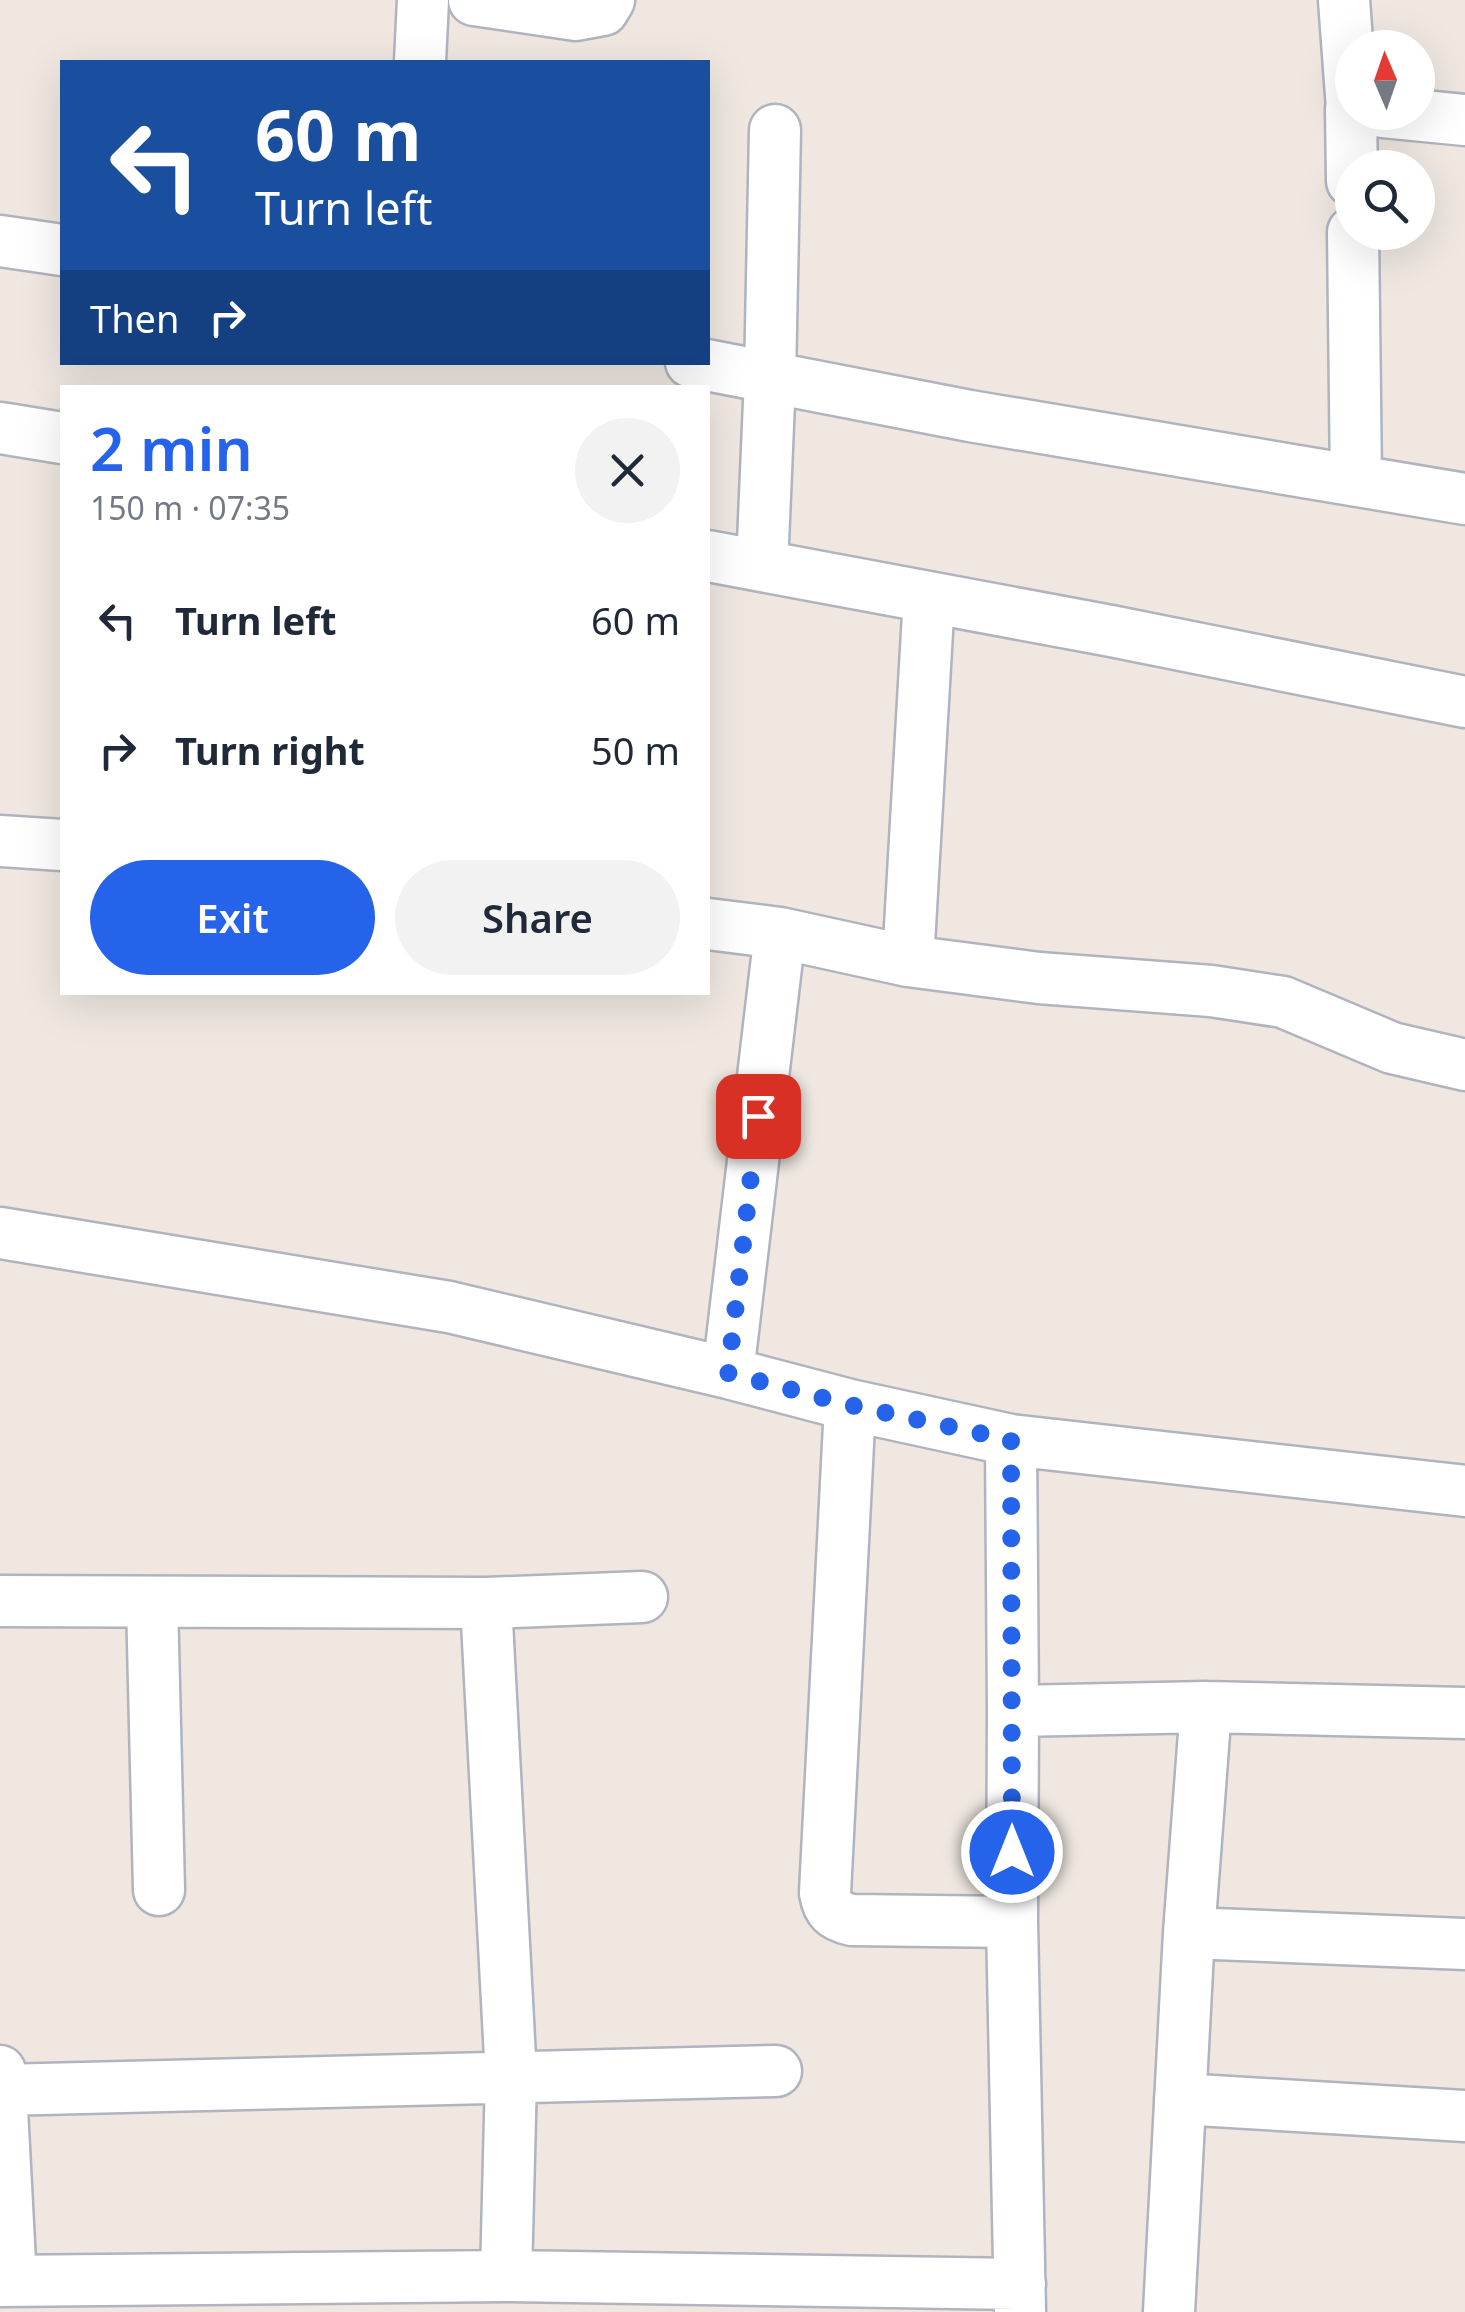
<!DOCTYPE html>
<html lang="en">
<head>
<meta charset="utf-8">
<style>
  :root { --surface:#fff; --page:#f2f2f3; --text:#1f2937; --muted:#747a83; --accent:#2563eb }
  body { margin:0; font-family:"Noto Sans",sans-serif; background:var(--page); color:var(--text); height:100vh; display:flex; flex-direction:column; font-size:38px; white-space:nowrap }
  * { box-sizing:border-box; margin:0 }
  p { font-size:32px; color:var(--muted) }
  .icon { flex:none; width:55px; height:55px; fill:none; stroke:currentColor; stroke-width:2; stroke-linecap:round; stroke-linejoin:round }
  .map { position:relative; flex:1; overflow:hidden }
  .details { position:absolute; left:60px; top:385px; width:650px; height:610px; display:flex; flex-direction:column; background:var(--surface); border-radius:0px; box-shadow:0 10px 40px #0002 }
  .details>* { flex:none }
  .banner { position:absolute; left:60px; top:60px; width:650px; height:305px; border-radius:0px; box-shadow:0 10px 40px #0002; background:#1a4fa0; color:#fff; overflow:hidden }
  .needle { width:65px; rotate:358deg }
  .buttons { position:absolute; left:1335px; top:30px; display:grid; gap:20px }
  .buttons a { display:grid; place-items:center; width:100px; height:100px; border-radius:50%; background:var(--surface); box-shadow:0 10px 40px #0002; font-size:50px }
  .pin { position:absolute; display:grid; place-items:center; width:85px; height:85px; color:#fff; margin:-42px; border-radius:20px; box-shadow:0 5px 15px #0006 }
  .me { position:absolute; width:110px; margin:-55px; rotate:0deg; stroke-linejoin:round; filter:drop-shadow(0 0 8px #0008) }
  .turn { display:flex; align-items:center; gap:35px; height:210px; padding:0 30px; font-size:45px }
  .turn .icon { width:130px; height:130px; stroke-width:2.5 }
  .turn b { display:block; font-size:70px; line-height:85px }
  .then { display:flex; align-items:center; height:95px; padding:0 30px; background:#0003; gap:20px; font-size:38px }
  .round { display:grid; place-items:center; flex:none; width:105px; height:105px; border-radius:52px; background:var(--page) }
  .overview { display:flex; align-items:center; justify-content:space-between; height:170px; padding:0 30px }
  h1 { font-size:60px; font-weight:600; line-height:75px; color:var(--accent) }
  .cta { display:flex; gap:20px; margin-top:auto; padding:20px 30px }
  .cta a { flex:1; height:115px; border-radius:60px; background:var(--accent); color:#fff; font-size:40px; font-weight:600; line-height:115px; text-align:center }
  .cta a+a { background:var(--page); color:var(--text) }
  ul { padding:0; list-style:none }
  li { display:flex; align-items:center; gap:30px; height:130px; padding:0 30px }
  li div { flex:1 }
  li b { display:block; font-size:38px }
  li em { font-style:normal }
  .map>svg:first-child { display:block }
  .lines { fill:none; stroke-linecap:round; stroke-linejoin:round }
  .street-casing { stroke:#b0b4be; stroke-width:55 }
  .street { stroke:#fff; stroke-width:50 }
  .route { stroke:#2563eb; stroke-width:18; stroke-dasharray:0 32.4 }
</style>
</head>
<body>
<div class="map">
<svg width="1465" height="2312" viewBox="0 0 1465 2312">
  <rect width="100%" height="100%" fill="#efe7e0"/>
  <g class="lines">
    <defs>
      <path id="street" d="M474,0L576,15L603,10L609,0
        M1344,0L1352,109
        M420,62L423,0
        M1351,109L1352,181
        M1383,112L1465,120
        M1353,232L1356,480
        M0,241L62,250
        M691,362L970,416L1465,499
        M0,428L62,438
        M708,556L1111,631L1465,702
        M762,566L770,378L775,130
        M0,841L62,845
        M708,924L780,933L908,961L1039,978L1211,991L1283,1002L1392,1048L1465,1065
        M908,961L929,597
        M0,1233L449,1307L728,1373L850,1405L1011,1440L1465,1491
        M728,1373L780,933
        M850,1405L825,1893C828,1910 834,1916 852,1920L1012,1922
        M1011,1440L1013,1711
        M0,1601L486,1603L511,2077L506,2276
        M152,1602L159,1890
        M486,1603L642,1597
        M1189,1933L1465,1944
        M0,2071L11,2281
        M1,2090L776,2071
        M1180,2099L1465,2116
        M0,2281L506,2276L1020,2284
        M1020,2312L1012,1922L1013,1711L1206,1707L1465,1713
        M1169,2312L1189,1933L1206,1707"/>
    </defs>
    <use href="#street" class="street-casing"/>
    <use href="#street" class="street"/>
  </g>
  <g class="lines">
    <path class="route" d="M758,1116L728,1373L850,1405L1011,1440L1012,1852"/>
  </g>
</svg>
<div class="buttons">
<a><svg class="needle" viewBox="-14 -14 28 28"><path d="M0-13l5 13h-10z" fill="#e53935"/><path d="M0 13l5-13h-10z" fill="#747a83"/></svg></a>
<a><svg class="icon" aria-label="search" viewBox="0 0 24 24"><circle cx="10" cy="10" r="6"/><path d="M15 15l6 6"/></svg></a>
</div>
<div class="pin" style="left:758px;top:1116px;background:#d93025"><svg class="icon" aria-label="arrive" viewBox="0 0 24 24"><path d="M6 21V4h12l-3 4 3 4H6"/></svg></div>
<svg class="me" style="left:1012px;top:1852px" viewBox="-20 -20 40 40"><circle r="17" fill="#2563eb" stroke="#fff" stroke-width="3"/><path d="M0-11L8 9 0 5-8 9z" fill="#fff"/></svg>
<div class="banner">
<div class="turn"><svg class="icon" aria-label="left" viewBox="0 0 24 24"><path d="M17 20v-9H6M10 6l-5 5 5 5"/></svg><div><b>60 m</b>Turn left</div></div>
<div class="then">Then<svg class="icon" aria-label="right" viewBox="0 0 24 24"><path d="M7 20v-9h11M14 6l5 5-5 5"/></svg></div>
</div>
<section class="details">
<div class="overview"><div><h1>2 min</h1><p>150 m · 07:35</p></div><a class="round"><svg class="icon" aria-label="close" viewBox="0 0 24 24"><path d="M6 6l12 12M18 6L6 18"/></svg></a></div>
<ul>
<li><svg class="icon" aria-label="left" viewBox="0 0 24 24"><path d="M17 20v-9H6M10 6l-5 5 5 5"/></svg><div><b>Turn left</b></div><em>60 m</em></li>
<li><svg class="icon" aria-label="right" viewBox="0 0 24 24"><path d="M7 20v-9h11M14 6l5 5-5 5"/></svg><div><b>Turn right</b></div><em>50 m</em></li>
</ul>
<div class="cta"><a>Exit</a><a>Share</a></div>
</section>
</div>
</body>
</html>
